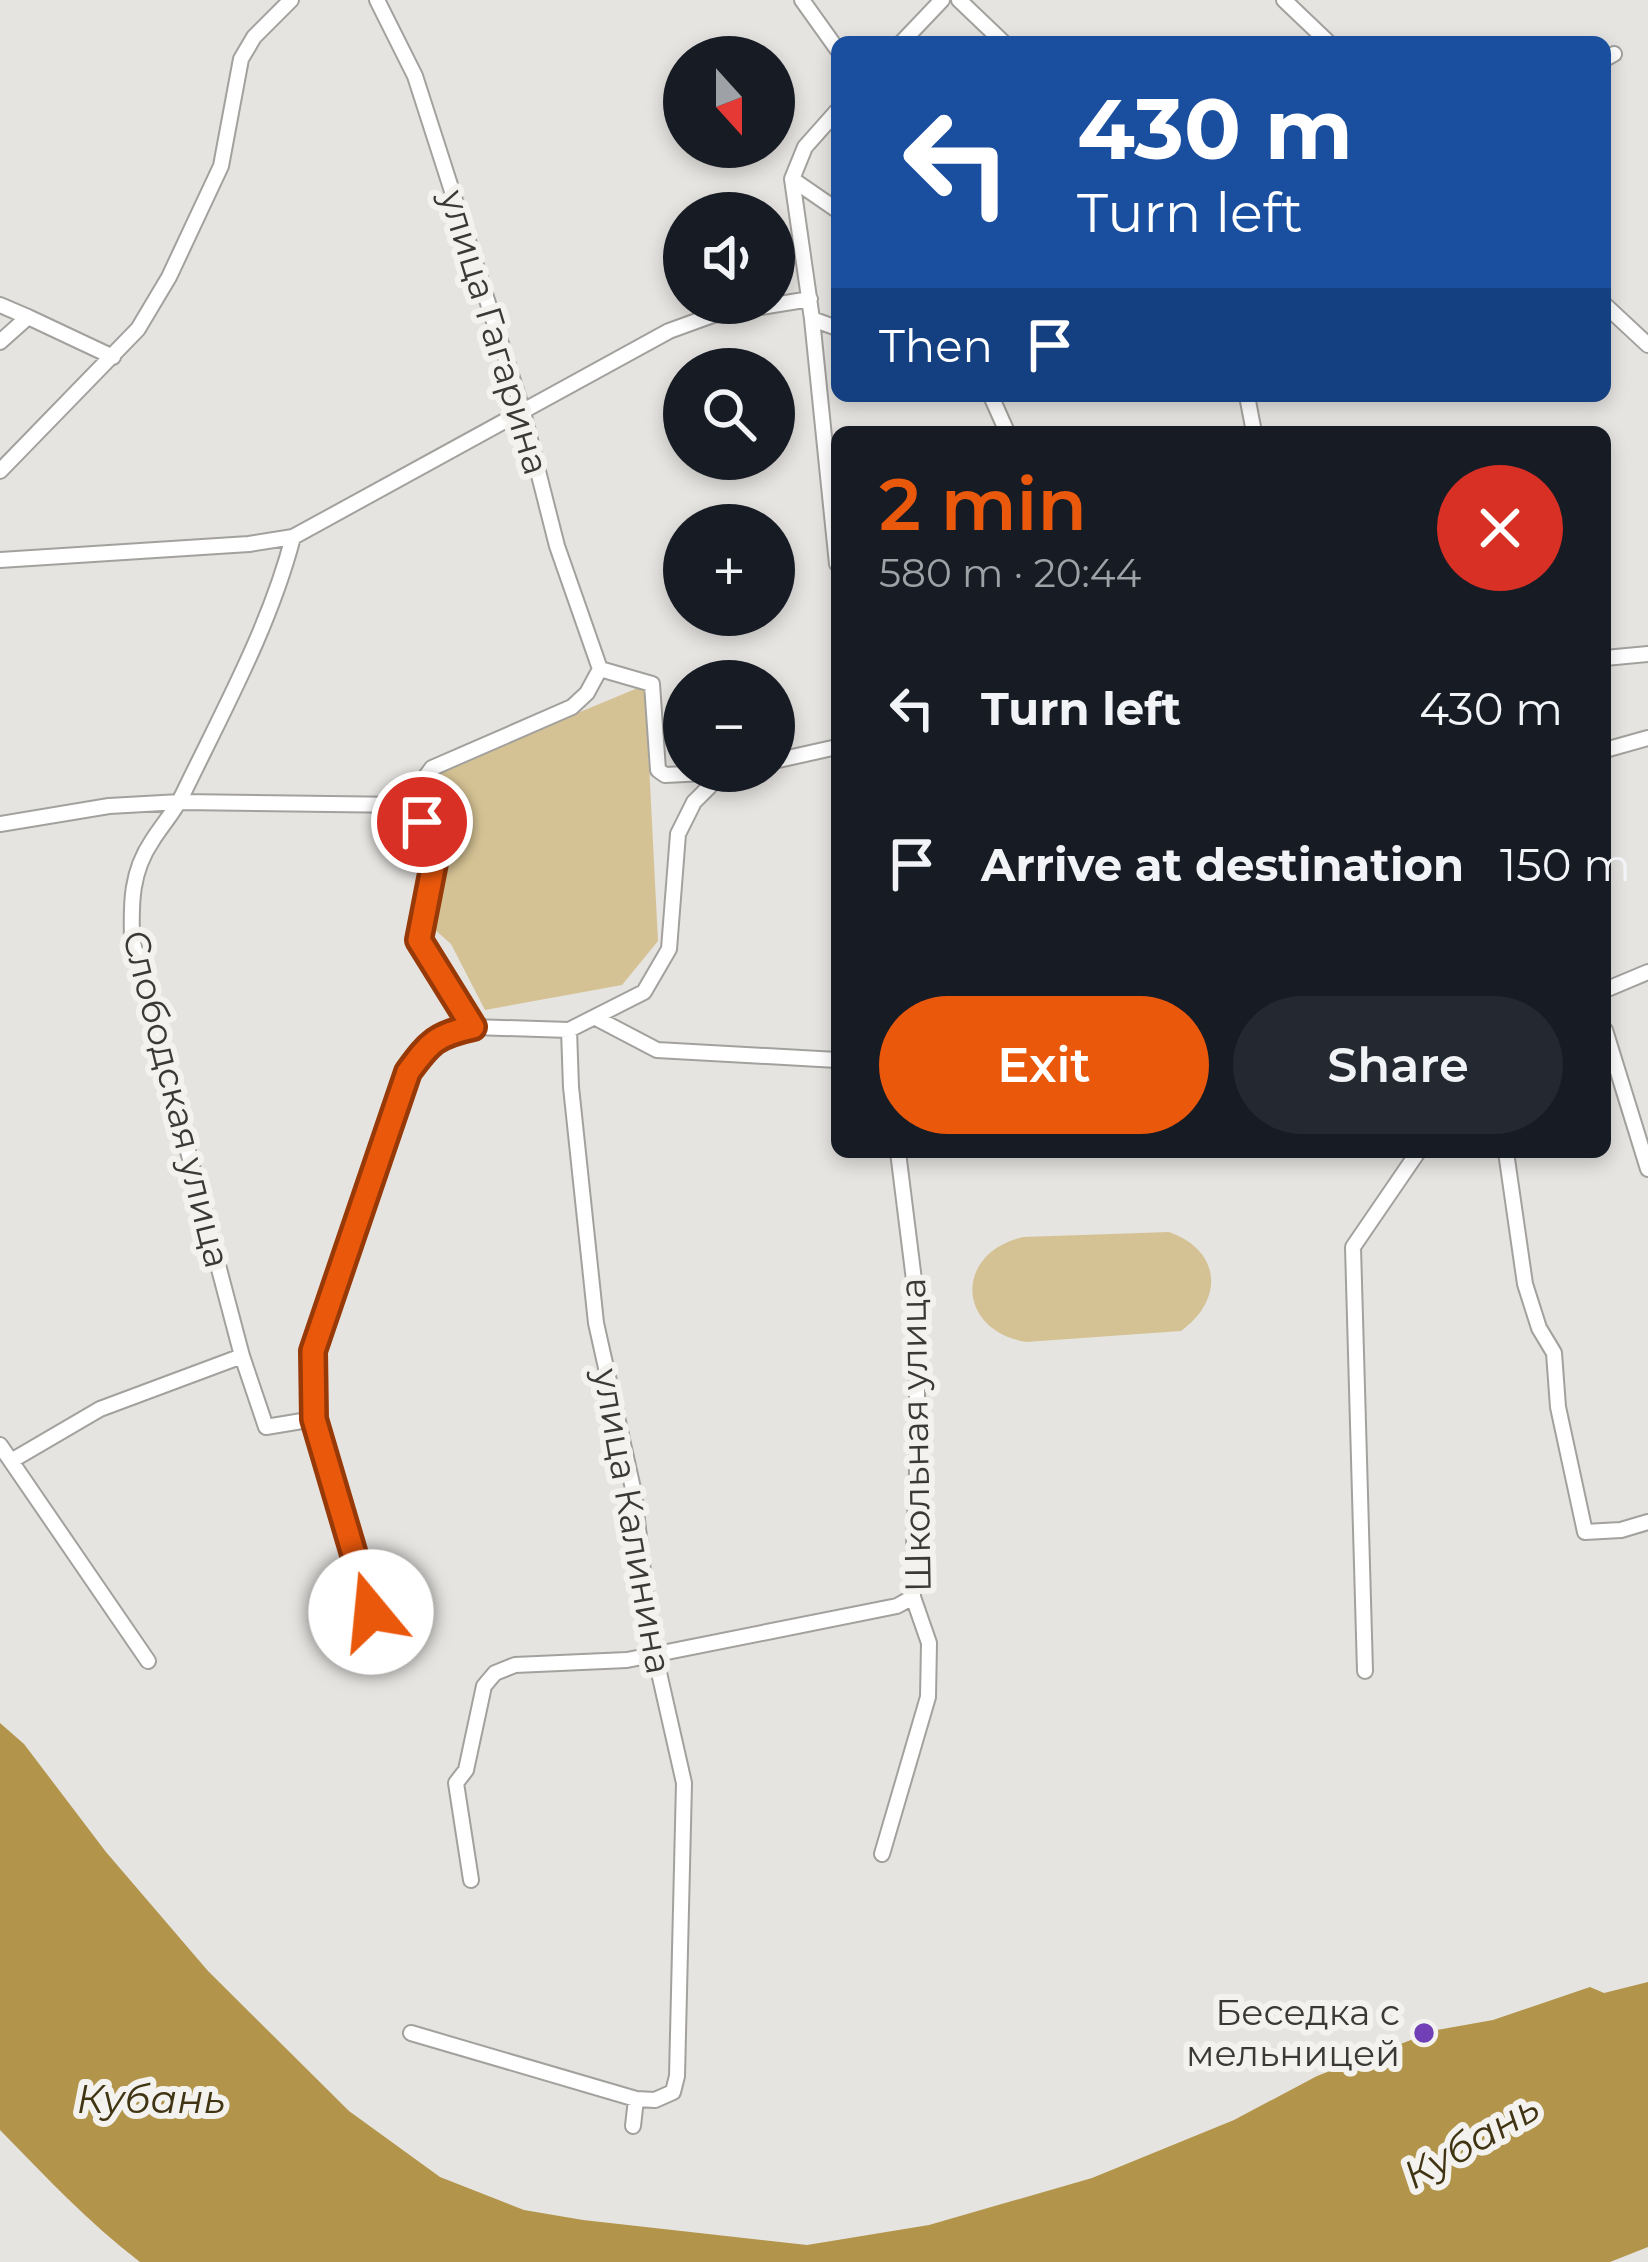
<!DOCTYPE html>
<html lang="en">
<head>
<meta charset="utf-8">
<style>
  :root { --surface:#171b24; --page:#242831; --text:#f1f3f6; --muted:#9ea1a6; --accent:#ea580c }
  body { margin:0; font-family:Montserrat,sans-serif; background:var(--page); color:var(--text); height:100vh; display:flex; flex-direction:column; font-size:45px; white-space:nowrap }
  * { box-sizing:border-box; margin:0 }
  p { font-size:39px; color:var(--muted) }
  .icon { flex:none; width:66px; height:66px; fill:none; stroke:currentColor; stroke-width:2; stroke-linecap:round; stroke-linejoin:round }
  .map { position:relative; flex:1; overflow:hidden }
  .side { position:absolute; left:831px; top:426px; width:780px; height:732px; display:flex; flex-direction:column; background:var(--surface); border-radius:18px; box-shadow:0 6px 18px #0003 }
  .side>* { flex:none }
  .hud { position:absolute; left:831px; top:36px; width:780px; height:366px; border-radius:18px; box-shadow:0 6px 18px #0003; background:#1a4fa0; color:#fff; overflow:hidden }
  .needle { width:78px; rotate:159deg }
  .buttons { position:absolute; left:663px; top:36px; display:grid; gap:24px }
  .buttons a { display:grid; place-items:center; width:132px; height:132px; border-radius:50%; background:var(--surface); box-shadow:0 6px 18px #0003; font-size:60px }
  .pin { position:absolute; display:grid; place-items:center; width:102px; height:102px; color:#fff; margin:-51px; border:6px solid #fff; border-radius:50%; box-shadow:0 3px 12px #0007 }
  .me { position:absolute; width:132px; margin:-66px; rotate:343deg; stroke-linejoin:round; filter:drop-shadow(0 0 9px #0008) }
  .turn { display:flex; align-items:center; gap:42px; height:252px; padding:0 48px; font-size:54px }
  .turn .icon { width:156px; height:156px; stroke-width:2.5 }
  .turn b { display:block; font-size:84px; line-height:102px }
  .then { display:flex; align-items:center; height:114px; padding:0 48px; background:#0003; gap:24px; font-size:45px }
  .round { display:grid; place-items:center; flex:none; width:126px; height:126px; border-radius:63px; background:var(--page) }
  .head { display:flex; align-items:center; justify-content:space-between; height:204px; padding:0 48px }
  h1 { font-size:72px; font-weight:600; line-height:90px; color:var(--accent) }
  .button { display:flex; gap:24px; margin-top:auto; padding:24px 48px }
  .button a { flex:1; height:138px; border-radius:72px; background:var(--accent); color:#fff; font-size:48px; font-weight:600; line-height:138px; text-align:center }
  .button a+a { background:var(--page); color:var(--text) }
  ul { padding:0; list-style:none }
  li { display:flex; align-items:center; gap:36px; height:156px; padding:0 48px }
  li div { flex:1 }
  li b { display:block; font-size:45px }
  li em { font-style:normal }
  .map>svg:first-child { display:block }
  .green { fill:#d5c294 }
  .water { fill:#b2954a }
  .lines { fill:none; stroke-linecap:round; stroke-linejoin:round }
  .minor-casing { stroke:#a3a19e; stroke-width:18 }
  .minor { stroke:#fff; stroke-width:14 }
  .route-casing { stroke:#983908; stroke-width:30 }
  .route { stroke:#ea580c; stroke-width:21 }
  .poi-dot { fill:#7140b7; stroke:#f3f2ee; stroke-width:4.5 }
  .labels { text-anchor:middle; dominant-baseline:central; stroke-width:12; stroke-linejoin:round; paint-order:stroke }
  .street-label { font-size:36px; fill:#3a3938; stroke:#f3f2ee }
  .poi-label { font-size:36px; fill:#3a3938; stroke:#f3f2ee; text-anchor:end }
  .water-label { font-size:39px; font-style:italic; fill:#413413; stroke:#f3f2ee }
</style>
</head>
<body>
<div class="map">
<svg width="1648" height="2262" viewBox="0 0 1648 2262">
  <rect width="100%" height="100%" fill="#e6e4e1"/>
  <path class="green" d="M645,685L658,941L622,985L485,1010L451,944L434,929L442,889L420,789L424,774L565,713L568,717Z
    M1169,1232C1222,1251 1224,1300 1181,1331L1026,1342C956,1330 954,1253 1023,1237Z"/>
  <path class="water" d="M0,1723L24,1744L106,1852L208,1971L349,2111L440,2177L524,2210L583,2220L807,2245L929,2225L1092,2178L1234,2120L1317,2076L1437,2030L1493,2020L1590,1987L1604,1993L1648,1982V2247L1610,2262H140C89,2223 45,2176 0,2130Z"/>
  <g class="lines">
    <defs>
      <path id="minor" d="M377,0L415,76L523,412L557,546L600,669
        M802,0L837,49
        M959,0L1003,42
        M1284,0L1328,42
        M902,42L942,0
        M1605,59L1614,54
        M837,111L805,147L792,179L812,319L837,564
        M792,179L837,210
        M0,305L28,317
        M1605,305L1648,345
        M812,319L837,328
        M0,342L28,317L113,357
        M991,396L1007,432
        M1247,396L1254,432
        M0,471L138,329L169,277L221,166L241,59L254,37L291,0
        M293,537C270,626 223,711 183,794C175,811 162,825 152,841C131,872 131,903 132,939L242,1356L266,1427L314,1419
        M0,560L249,544L293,537L669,331L713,315L810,299
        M1605,658L1648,654
        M600,669L652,684L658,770L665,775L726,772
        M1605,750L1648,738
        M774,761L837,747
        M405,805C448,846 427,889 419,941L473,1027L569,1030L644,992L669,949L678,834L694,802L724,772
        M0,824L109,806L180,802L405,805L432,768L572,707L587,693L600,669
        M1605,990L1648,972
        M596,1018L657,1050L837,1060
        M569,1030L571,1087L596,1323L634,1493L650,1633L684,1783L677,2076L673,2092L655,2100L636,2099L633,2126
        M1605,1030L1648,1169
        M1506,1152L1525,1284L1539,1328L1554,1353L1558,1407L1585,1532L1621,1530L1648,1522
        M0,1445L148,1661
        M11,1461L100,1409L242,1356
        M371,1612L314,1419L313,1351L408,1073C430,1043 435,1035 473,1027
        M1365,1671L1353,1247L1418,1152
        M882,1854L928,1697L929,1643L913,1597V1573L917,1472V1304L898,1152
        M471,1880L456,1783L466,1770L484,1686L495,1673L515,1665L627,1660L897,1606L913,1597
        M411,2033L636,2099"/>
    </defs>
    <use href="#minor" class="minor-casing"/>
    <use href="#minor" class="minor"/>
  </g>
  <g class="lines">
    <defs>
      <path id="route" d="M371,1612L314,1419L313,1351L408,1072C430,1042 436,1035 473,1027L419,940L434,863L422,822"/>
    </defs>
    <use href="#route" class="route-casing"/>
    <use href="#route" class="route"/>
  </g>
  <circle class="poi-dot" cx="1424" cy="2033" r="12"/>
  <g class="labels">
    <g class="street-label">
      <text transform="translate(495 332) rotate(73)">улица Гагарина</text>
      <text transform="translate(177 1099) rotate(76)">Слободская улица</text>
      <text transform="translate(915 1435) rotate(-91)">Школьная улица</text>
      <text transform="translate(633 1521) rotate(80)">улица Калинина</text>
    </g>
    <g class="poi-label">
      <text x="1400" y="2012">Беседка с<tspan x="1400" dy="41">мельницей</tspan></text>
    </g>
    <g class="water-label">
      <text x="151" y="2099">Кубань</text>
      <text transform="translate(1471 2141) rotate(-30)">Кубань</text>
    </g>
  </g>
</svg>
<div class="buttons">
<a><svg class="needle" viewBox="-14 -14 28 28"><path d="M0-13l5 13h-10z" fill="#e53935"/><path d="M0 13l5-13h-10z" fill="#9ea1a6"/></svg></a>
<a><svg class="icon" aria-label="sound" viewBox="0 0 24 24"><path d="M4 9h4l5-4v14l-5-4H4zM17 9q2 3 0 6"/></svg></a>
<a><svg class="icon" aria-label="search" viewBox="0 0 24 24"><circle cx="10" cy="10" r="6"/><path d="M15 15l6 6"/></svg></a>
<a>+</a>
<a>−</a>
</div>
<div class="pin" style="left:422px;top:822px;background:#d93025"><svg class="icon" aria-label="arrive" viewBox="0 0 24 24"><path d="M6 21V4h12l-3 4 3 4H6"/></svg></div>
<svg class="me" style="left:371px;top:1612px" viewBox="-20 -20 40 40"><circle r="19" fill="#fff"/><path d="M0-13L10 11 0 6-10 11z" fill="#ea580c"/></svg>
<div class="hud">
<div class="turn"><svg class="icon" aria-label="left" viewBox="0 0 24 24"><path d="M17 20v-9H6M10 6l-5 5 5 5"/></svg><div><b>430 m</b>Turn left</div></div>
<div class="then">Then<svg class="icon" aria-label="arrive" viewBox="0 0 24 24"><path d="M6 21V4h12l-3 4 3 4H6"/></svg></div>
</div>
<section class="side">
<div class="head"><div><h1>2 min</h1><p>580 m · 20:44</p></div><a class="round" style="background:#d93025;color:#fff"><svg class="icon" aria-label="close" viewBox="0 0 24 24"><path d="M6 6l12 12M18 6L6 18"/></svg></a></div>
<ul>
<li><svg class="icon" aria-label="left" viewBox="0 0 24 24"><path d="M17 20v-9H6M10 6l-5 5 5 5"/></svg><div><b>Turn left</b></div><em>430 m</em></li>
<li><svg class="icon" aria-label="arrive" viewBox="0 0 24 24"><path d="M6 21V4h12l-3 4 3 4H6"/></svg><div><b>Arrive at destination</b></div><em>150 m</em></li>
</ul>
<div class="button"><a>Exit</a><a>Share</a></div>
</section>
</div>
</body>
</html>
